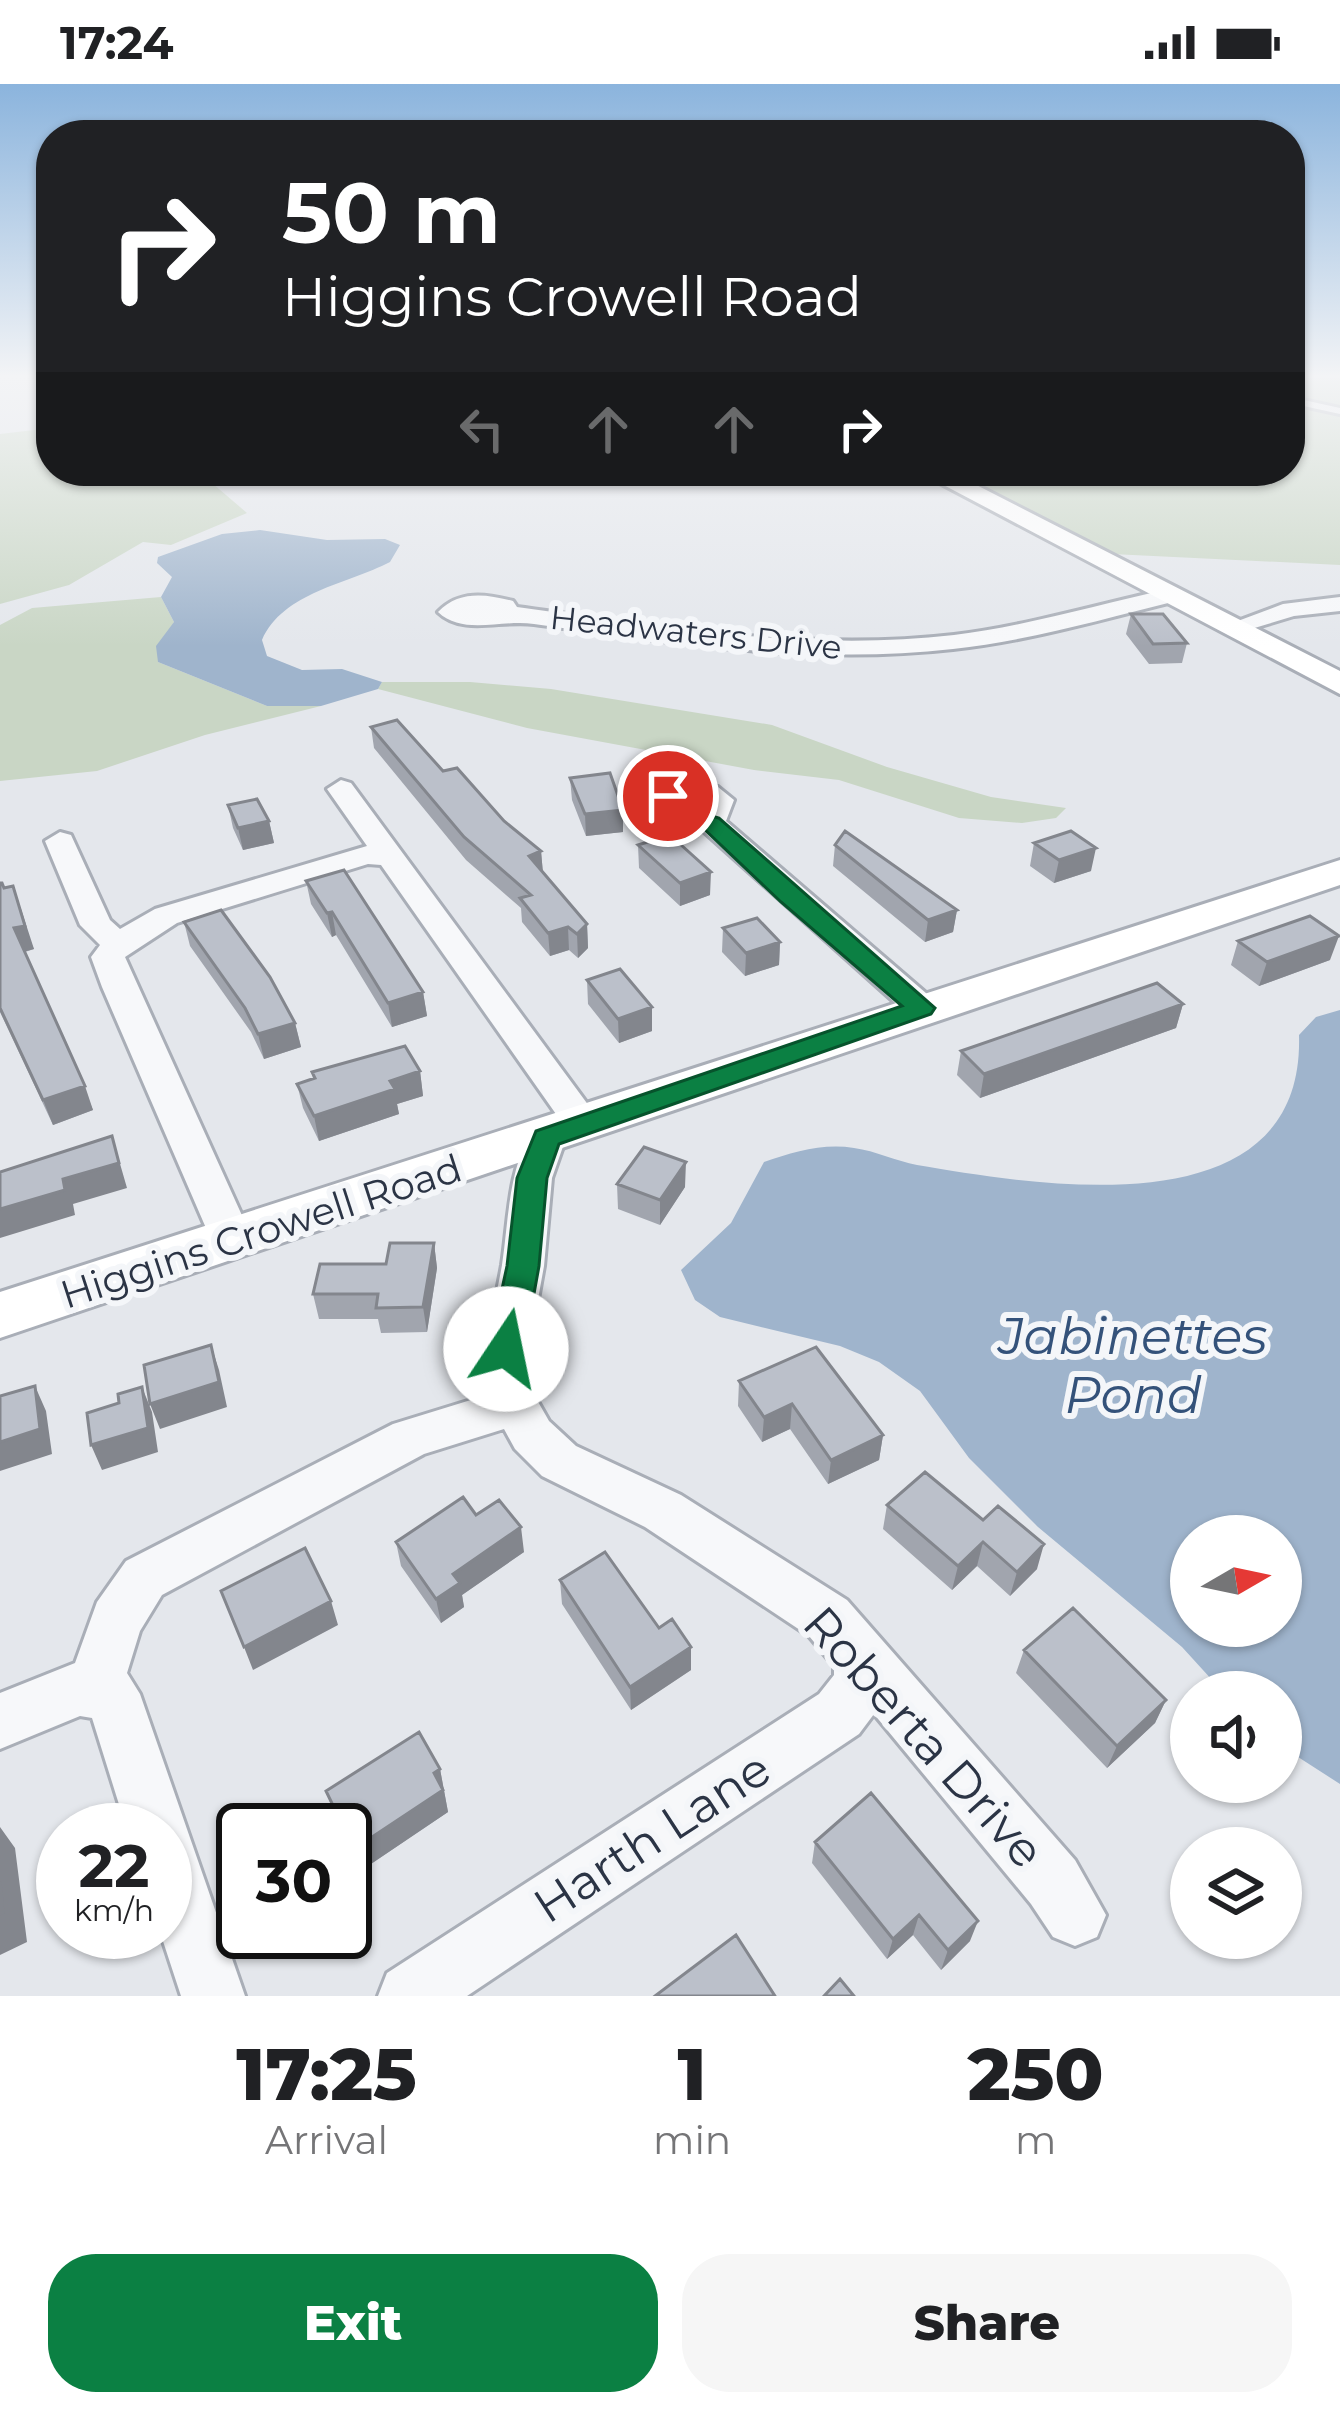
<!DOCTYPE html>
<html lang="en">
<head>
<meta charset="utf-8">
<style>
  :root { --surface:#fff; --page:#f6f6f6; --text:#202124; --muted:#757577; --accent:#0b8043 }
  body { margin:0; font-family:Montserrat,sans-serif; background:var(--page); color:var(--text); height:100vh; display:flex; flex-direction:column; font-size:45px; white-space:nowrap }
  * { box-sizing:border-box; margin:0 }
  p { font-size:39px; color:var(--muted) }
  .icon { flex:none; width:66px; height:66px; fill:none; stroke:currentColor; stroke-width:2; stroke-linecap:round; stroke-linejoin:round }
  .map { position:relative; height:1912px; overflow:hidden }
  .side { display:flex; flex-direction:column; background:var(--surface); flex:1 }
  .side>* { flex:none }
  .banner { position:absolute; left:36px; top:36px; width:1269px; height:366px; border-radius:48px; box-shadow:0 3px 9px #0004; background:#202124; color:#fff; overflow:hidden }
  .needle { width:78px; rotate:81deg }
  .tools { position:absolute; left:1170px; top:1431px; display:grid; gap:24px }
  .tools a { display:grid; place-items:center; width:132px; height:132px; border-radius:50%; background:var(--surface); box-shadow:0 3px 9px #0004; font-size:60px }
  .speed { position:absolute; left:36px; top:1719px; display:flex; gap:24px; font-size:60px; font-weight:700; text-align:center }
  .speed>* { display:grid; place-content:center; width:156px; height:156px; border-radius:50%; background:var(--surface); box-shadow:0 3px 9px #0004; line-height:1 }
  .speed small { font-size:30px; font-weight:400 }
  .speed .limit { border:6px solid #111; border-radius:18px; background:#fff; color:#111 }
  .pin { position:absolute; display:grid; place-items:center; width:102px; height:102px; color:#fff; margin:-51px; border:6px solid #fff; border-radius:50%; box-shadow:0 3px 12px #0007 }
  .me { position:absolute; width:132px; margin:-66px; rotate:11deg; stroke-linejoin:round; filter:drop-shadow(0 0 9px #0008) }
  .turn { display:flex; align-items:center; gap:42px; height:252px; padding:0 48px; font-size:54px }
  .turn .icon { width:156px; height:156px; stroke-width:2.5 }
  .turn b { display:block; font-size:84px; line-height:102px }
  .lanes { display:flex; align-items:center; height:114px; padding:0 48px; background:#0003; justify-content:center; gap:60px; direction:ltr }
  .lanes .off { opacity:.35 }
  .eta { display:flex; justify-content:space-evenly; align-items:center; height:204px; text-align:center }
  .eta b { font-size:72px; font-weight:800; line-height:84px }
  .cta { display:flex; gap:24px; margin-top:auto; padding:24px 48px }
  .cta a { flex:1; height:138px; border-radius:48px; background:var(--accent); color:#fff; font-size:48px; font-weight:800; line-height:138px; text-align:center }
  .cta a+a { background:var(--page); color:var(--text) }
  .status { display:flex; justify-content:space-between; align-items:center; height:84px; padding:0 60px; background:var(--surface); direction:ltr }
  .status svg { height:33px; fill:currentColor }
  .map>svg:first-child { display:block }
  .green { fill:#c9d6c5 }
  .water { fill:#9fb4cc; fill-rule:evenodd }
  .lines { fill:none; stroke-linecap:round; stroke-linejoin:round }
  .service-casing { stroke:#a9aeb7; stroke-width:6 }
  .minor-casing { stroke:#a9aeb7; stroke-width:6 }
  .secondary-casing { stroke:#a9aeb7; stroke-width:6 }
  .service { fill:#f7f8fa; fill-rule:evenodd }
  .minor { fill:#f7f8fa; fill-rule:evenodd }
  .secondary { fill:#fff; fill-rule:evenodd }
  .wall { fill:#a1a5ae }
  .shaded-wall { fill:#83868d }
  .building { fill:#bbc0ca; stroke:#83868d; stroke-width:3 }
  .route { fill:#0b8043; stroke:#07532c; stroke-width:3 }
  .labels { text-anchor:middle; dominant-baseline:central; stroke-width:12; stroke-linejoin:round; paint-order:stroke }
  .far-street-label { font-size:33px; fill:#2b3445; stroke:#f4f6f9 }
  .street-label { font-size:39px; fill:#2b3445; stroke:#f4f6f9 }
  .near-street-label { font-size:48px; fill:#2b3445; stroke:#f4f6f9 }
  .near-water-label { font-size:51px; font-style:italic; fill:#34527a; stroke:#f4f6f9 }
</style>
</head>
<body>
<div class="status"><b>17:24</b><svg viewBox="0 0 49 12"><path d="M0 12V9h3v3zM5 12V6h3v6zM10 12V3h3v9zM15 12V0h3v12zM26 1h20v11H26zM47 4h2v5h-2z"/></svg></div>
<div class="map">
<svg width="1340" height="1912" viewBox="0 0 1340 1912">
  <rect width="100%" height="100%" fill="#e4e7ec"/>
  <path class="green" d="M1290,294H1340V481L1112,470L955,387H1290Z
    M51,344V387H232L211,392L212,399L247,429L171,461L143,458L69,501L0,520V350Z
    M161,513L174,538L158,578L267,622H321L205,651L97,687L0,697V541L32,524Z
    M382,598H470L551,605L772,641L887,683L991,713L1066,724L1056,734L1022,739L959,734L839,696L754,686L527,644L378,605Z"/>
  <path class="water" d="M260,446L327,456L385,455L400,461L390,478C348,500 283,508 262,556L267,572L302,586L342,585L382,598L378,605L321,622H267L158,578L156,562L174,538L161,513L172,493L157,479L158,473L222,450Z
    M1340,926V1700L1281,1662V1608H1223L1182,1563L1038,1443L969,1374L920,1307L879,1278L840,1262L720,1233L695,1216L681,1186L731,1139L764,1078C793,1068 823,1059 854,1064C876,1067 896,1077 917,1081C1041,1102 1305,1147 1299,951L1316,933ZM1191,1452H1281V1542H1191Z"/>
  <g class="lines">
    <defs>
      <path id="service" d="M1290,313L1340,324V330L1290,319Z"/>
      <path id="minor" d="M1168,505L1176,507V517C1103,535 1028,557 953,565C812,581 672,559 534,540C502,535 463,552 438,528C459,506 486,510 513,517L517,523C661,543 808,568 954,551C1026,542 1097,521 1168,505Z
        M1340,513V527L1294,532L1231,551L1219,544L1283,520Z
        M341,696L351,699L603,1041L598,1050L584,1054L570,1050L381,781L368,780L177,839L125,873L254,1158L248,1169L233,1174L218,1169L212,1158L102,903L91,873L100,861L80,841L45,757L60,748L71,751L110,836L120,845L155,825L367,762L327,705Z
        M688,697L718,703L734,716L726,737L934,916L940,924L934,932H910L701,745L665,735L654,713L664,703ZM695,714L705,718L701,727L687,723L684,716Z
        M547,1040L561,1044L566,1054L552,1094L544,1182L529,1265L533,1309L549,1337L576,1362L681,1411L847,1516L1075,1776L1106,1831L1097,1853L1075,1862L1053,1853L1031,1820L874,1630L859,1650L467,1912H378L387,1889L819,1610L834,1591V1582L809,1552L645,1443L542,1392L515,1365L504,1345L424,1370L162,1511L140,1547L127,1589L140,1610L245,1912H181L160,1848H165V1746H127L92,1634L80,1632L0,1665V1609L75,1579L97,1518L126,1477L393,1340L487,1311C483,1257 493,1232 502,1181C509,1133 508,1087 533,1044Z"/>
      <path id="secondary" d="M917,387H949L1340,587V610Z
        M1340,776V801L0,1254V1208Z"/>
    </defs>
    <use href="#service" class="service-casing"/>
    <use href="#minor" class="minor-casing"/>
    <use href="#secondary" class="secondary-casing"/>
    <use href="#service" class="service"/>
    <use href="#minor" class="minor"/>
    <use href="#secondary" class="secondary"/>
  </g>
  <path class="wall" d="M1131,530L1187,559L1182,579L1149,580L1126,550Z
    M371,643L504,737L541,767L543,789L587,840L588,864L578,874L569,866L550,872L522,838L521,824L466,776L374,664Z
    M570,694L623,748L586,752L572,716Z
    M228,721L269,737L274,759L243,766L233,744Z
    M1034,759L1091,787L1054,799L1030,782Z
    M638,761L710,811L680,822L639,784Z
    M835,761L957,826L953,848L925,858L833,782Z
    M306,797L423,908L427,932L392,943L336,851L332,853L311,820Z
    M0,799L34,865L25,868L93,1026L53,1041L0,928Z
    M184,838L295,939L301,963L264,975L251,948L190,862Z
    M723,844L780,858L779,881L745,892L722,868Z
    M1238,857L1330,876L1259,902L1231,881Z
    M587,896L652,923V947L619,959L588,920Z
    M1183,920L1176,944L980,1014L957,991L961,967Z
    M420,987L423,1012L397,1020L399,1030L319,1057L303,1024L297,1000L313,995L312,988Z
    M617,1100L685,1103L660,1141L618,1125Z
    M434,1159L437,1184L427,1248L381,1249L378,1235H319L313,1210Z
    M739,1297L883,1351L879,1376L828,1400L790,1345L762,1358L738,1322Z
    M925,1388L1037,1485L1010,1512L977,1482L952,1506L883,1445L887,1421Z
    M476,1431L524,1468L462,1511L464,1523L441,1539L401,1482L396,1458Z
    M560,1496L659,1544L691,1563V1586L631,1626L562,1520Z
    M1024,1566L1166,1616L1155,1639L1107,1684L1016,1589Z
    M440,1685L448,1728L362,1786L345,1752V1746H342L334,1729L326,1707Z
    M815,1758L970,1857L941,1886L913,1851L887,1875L812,1779Z"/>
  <path class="shaded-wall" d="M623,726V748L586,752L585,730Z
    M269,737L274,759L243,766L238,744Z
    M1096,764L1091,787L1054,799L1059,776Z
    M541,767L543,790L529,772Z
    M711,788L710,811L680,822V799Z
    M21,825L34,865L23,868L14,844Z
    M957,826L953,848L925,858L928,836Z
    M332,828L336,851L332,853L327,829Z
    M587,840L588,864L578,874L577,850Z
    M568,843L569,866L550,872L548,849Z
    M1339,852L1330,876L1259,902L1267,878Z
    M780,858L779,881L745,892L746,869Z
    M423,908L427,932L392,943L388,919Z
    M1183,920L1176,944L980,1014L984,990Z
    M652,923V947L619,959L618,935Z
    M295,939L301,963L264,975L258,950Z
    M420,987L423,1012L397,1020L399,1030L319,1057L314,1032L390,997Z
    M85,1002L93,1026L53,1041L43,1016Z
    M112,1052L127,1104L73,1120L75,1131L0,1154V1125L63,1095Z
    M686,1078L685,1103L660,1141V1116Z
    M434,1159L437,1184L427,1248L423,1223Z
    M211,1261L219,1286L227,1323L160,1345L150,1320Z
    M35,1302L46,1327L52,1370L0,1387V1358Z
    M142,1303L152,1328L158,1368L102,1386L91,1361Z
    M792,1320L790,1345L762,1358L764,1333Z
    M883,1351L879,1376L828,1400L831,1376Z
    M521,1443L524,1468L462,1511L464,1523L441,1539L436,1515L453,1490Z
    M983,1458L977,1482L952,1506L958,1482Z
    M1044,1460L1037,1485L1010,1512L1017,1488Z
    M331,1517L338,1541L253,1586L244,1563Z
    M691,1563V1586L631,1626L630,1603Z
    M1166,1616L1155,1639L1107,1684L1117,1662Z
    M440,1685L448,1728L362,1786L354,1765Z
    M0,1743L15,1764L27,1858L0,1871Z
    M919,1831L913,1851L887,1875L893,1855Z
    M978,1837L970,1857L941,1886L948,1866Z"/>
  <path class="building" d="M1131,530H1163L1187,559L1153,560Z
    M397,636L443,687L457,684L504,737L541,767L529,772L587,840L577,850L568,843L548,849L520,814L531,811L464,753L371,643Z
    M610,689L623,726L585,730L570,694Z
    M257,715L269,737L238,744L228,721Z
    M845,747L957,826L928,836L835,761Z
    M1071,747L1096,764L1059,776L1034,759Z
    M670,751L711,788L680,799L638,761Z
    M344,786L423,908L388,919L332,828L327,829L306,797Z
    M0,799H2L4,804L13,802L25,842L14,844L85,1002L43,1016L0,924Z
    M221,826L270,893L295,939L258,950L245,924L184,838Z
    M1310,832L1339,852L1267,878L1238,857Z
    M757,834L780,858L746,869L723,844Z
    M620,885L652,923L618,935L587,896Z
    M1157,899L1183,920L984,990L961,967Z
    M405,962L420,987L390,997L395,1005L314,1032L297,1000L315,994L312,988Z
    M112,1052L119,1079L63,1095L65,1106L0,1125V1088Z
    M644,1063L686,1078L660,1116L617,1100Z
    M390,1159H434L423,1223L376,1224L378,1210H313L320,1180H386Z
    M211,1261L219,1298L150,1320L144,1281Z
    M816,1263L883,1351L831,1376L792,1320L764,1333L739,1297Z
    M35,1302L40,1345L0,1358V1312Z
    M142,1303L148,1344L91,1361L87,1329L119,1319L118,1310Z
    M925,1388L983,1436L998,1422L1044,1460L1017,1488L983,1458L958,1482L887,1421Z
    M463,1413L476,1431L499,1416L521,1443L453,1490L460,1499L436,1515L396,1458Z
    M305,1464L331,1517L244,1563L221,1507Z
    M605,1468L659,1544L672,1535L691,1563L630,1603L560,1496Z
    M1073,1524L1166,1616L1117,1662L1024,1566Z
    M419,1648L440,1685L434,1689L443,1706L354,1765L326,1707Z
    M871,1709L978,1837L948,1866L919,1831L893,1855L815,1758Z
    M0,1798L3,1828L0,1830Z
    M736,1851L775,1912H655Z
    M840,1895L854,1912H824Z"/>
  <linearGradient id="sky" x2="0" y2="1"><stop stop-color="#8bb4dd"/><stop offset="0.52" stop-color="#f3f4f6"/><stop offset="1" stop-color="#f3f4f6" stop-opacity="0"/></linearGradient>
  <rect width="1340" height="562" fill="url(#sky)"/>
  <path class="route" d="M668,706L676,708L684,724L719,734L935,924L931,930L559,1060L547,1094L539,1182L524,1265L519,1275L506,1279L494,1275L489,1265L507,1182L517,1094L536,1047L902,922L781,818L703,744L667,733L658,712Z"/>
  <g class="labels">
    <g class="far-street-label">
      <text transform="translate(696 548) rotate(6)">Headwaters Drive</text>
    </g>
    <g class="street-label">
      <text transform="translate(261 1147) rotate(-18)">Higgins Crowell Road</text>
    </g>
    <g class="near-street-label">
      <text transform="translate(924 1653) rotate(48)">Roberta Drive</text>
      <text transform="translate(652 1753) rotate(-33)">Harth Lane</text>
    </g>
    <g class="near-water-label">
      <text x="1133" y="1252">Jabinettes<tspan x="1133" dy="59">Pond</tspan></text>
    </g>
  </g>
</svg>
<div class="tools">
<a><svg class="needle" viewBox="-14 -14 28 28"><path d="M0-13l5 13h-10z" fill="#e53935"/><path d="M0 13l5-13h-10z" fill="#757577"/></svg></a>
<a><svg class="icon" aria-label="sound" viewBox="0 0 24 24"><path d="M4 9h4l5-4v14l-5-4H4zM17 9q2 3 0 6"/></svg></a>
<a><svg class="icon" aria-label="layers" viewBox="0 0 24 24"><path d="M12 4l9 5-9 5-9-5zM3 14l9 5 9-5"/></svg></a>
</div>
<div class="speed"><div>22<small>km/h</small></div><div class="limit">30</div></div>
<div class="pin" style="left:668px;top:712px;background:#d93025"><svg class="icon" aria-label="arrive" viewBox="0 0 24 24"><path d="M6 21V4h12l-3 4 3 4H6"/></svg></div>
<svg class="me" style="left:506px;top:1265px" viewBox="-20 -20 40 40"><circle r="19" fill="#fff"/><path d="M0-13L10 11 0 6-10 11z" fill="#0b8043"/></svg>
<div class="banner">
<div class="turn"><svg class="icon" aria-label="right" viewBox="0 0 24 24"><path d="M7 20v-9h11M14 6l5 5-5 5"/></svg><div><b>50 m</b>Higgins Crowell Road</div></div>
<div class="lanes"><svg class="icon off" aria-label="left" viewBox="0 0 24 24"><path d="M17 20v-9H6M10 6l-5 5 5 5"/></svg><svg class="icon off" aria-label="ahead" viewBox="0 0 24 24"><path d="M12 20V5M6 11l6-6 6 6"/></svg><svg class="icon off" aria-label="ahead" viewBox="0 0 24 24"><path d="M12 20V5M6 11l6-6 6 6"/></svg><svg class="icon" aria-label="right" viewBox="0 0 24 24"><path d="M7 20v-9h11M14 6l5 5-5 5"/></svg></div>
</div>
</div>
<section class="side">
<div class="eta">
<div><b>17:25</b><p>Arrival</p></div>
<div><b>1</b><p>min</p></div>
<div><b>250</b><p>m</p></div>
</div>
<div class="cta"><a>Exit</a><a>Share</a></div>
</section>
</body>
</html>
